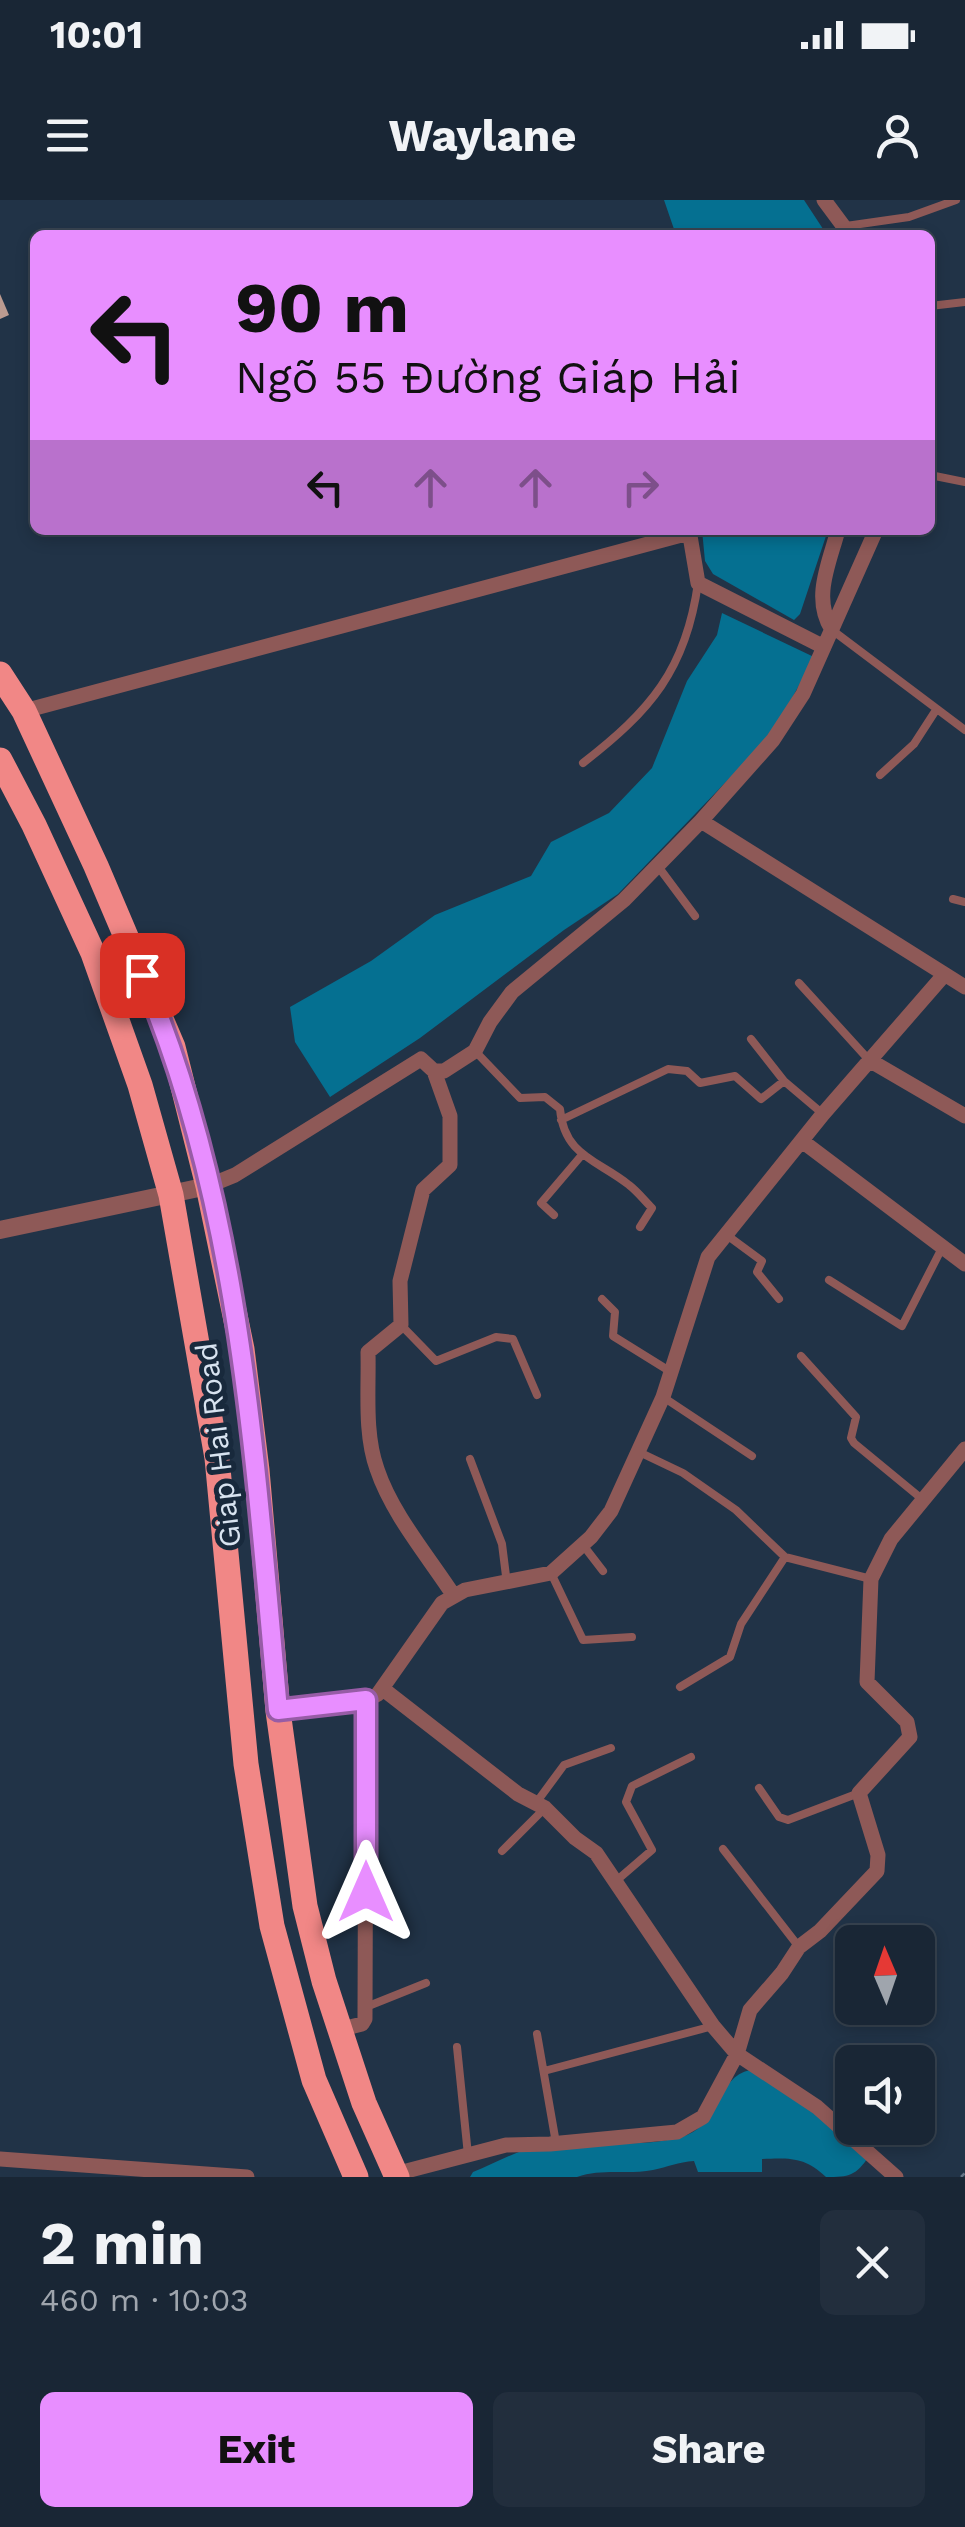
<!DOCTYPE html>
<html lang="en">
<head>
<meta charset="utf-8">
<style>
  :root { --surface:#192635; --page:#222e3d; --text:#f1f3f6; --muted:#9fa5ad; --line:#374350; --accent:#e88eff }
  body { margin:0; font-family:"Work Sans",sans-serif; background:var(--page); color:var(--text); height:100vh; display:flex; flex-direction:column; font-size:38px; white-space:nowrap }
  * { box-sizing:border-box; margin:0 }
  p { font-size:32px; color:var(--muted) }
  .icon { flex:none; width:55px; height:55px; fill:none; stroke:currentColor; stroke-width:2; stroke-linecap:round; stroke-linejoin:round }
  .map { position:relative; height:1977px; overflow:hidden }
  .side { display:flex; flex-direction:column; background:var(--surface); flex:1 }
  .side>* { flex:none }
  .hud { position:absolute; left:30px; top:30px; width:905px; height:305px; border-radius:15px; box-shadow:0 5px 15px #0003,0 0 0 2px var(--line); background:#e88eff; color:#111; overflow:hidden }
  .needle { width:65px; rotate:358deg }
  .buttons { position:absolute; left:835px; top:1725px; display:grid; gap:20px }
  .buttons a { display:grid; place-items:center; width:100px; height:100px; border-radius:15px; background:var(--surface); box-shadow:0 5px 15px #0003,0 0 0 2px var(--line); font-size:50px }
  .pin { position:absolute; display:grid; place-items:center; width:85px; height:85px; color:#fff; margin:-42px; border-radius:20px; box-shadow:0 5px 15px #0006 }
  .me { position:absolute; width:110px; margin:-55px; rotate:0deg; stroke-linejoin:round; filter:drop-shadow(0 0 8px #0008) }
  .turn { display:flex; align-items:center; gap:35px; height:210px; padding:0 40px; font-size:45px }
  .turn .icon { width:130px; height:130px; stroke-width:2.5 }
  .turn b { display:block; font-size:70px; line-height:85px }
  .lanes { display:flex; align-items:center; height:95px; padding:0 40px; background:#0003; justify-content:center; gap:50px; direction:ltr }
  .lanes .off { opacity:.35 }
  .round { display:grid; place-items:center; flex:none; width:105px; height:105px; border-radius:15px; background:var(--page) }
  .summary { display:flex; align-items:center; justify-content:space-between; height:170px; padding:0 40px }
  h1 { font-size:60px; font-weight:700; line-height:75px }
  .button { display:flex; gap:20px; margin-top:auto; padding:20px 40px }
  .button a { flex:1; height:115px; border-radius:15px; background:var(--accent); color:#111; font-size:40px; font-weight:700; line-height:115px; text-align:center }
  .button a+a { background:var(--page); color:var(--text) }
  .status { display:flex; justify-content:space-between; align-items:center; height:70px; padding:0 50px; background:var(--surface); direction:ltr }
  .status svg { height:28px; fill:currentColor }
  header { display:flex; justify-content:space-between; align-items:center; height:130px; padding:0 40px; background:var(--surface); font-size:45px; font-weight:700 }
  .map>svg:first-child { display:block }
  .water { fill:#057091 }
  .building { fill:#bc9b90 }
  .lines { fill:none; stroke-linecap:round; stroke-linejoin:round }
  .path { stroke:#667587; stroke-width:2.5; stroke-dasharray:5 5; stroke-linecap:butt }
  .service { stroke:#8e5957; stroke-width:8 }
  .minor { stroke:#8e5957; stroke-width:15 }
  .tertiary { stroke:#8e5957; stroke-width:18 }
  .trunk { stroke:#f18786; stroke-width:25 }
  .route-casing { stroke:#975ca6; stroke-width:25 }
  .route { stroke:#e88eff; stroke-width:18 }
  .labels { text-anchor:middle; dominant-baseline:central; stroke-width:10; stroke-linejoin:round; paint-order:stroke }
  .street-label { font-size:30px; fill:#d8e3f0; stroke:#18293c }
</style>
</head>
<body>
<div class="status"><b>10:01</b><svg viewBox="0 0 49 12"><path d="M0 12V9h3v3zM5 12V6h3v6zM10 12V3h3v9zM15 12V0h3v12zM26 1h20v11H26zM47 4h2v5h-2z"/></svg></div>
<header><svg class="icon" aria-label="menu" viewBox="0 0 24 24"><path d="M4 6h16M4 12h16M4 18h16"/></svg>Waylane<svg class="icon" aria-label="person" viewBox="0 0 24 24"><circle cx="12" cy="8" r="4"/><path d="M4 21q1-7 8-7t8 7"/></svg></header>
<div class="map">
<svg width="965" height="1977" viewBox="0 0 965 1977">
  <rect width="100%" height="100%" fill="#213347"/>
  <path class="water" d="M664,0H804L827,35H676Z
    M702,330H828L800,414L794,420L713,374L705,361Z
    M722,413L814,457L774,532L618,694L564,730L420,838L330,897L295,842L290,807L371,761L435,715L531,676L551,642L609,613L652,568L687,481L717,435Z
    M750,1870L778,1885L869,1956C856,1976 849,1977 826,1977C805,1957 790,1958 762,1959V1972H698L694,1961C678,1962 668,1967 653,1970C628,1975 602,1968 577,1977H470L473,1972C494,1964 517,1950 539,1946C584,1937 642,1951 687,1935C719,1923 717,1877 750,1870Z"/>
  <path class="building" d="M0,94L9,115L0,119Z"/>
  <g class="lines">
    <path class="path" d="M961,1977L965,1973"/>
    <path class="service" d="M846,26L909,17L956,0
      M930,106L965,102
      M930,275L965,282
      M832,430L965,530
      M583,563C650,511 686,470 698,383
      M880,575L914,544L936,510
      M657,665L695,716
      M953,699L965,702
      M799,783L869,860
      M751,839L784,881L823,914
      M475,851L520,898L545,897L560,909C564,956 598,960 629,985C637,991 644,1000 652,1008L640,1027
      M561,920L668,869L687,871L700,883L735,876L761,899L784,881
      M554,1015L541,1003L581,956
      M724,1033L762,1061L757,1072L779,1099
      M829,1080L902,1126L942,1048
      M602,1099L615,1112L613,1136L671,1172
      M401,1125L436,1161L496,1137L513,1139L537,1195
      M801,1156L856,1217L851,1238L854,1243L922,1299
      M663,1197L752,1256
      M639,1252L683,1273L736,1310L785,1357L871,1379
      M470,1259L502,1344L507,1384
      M583,1345L603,1371
      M551,1373L583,1440L632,1437
      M680,1487L730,1457L741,1424L785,1357
      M759,1588L779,1617L788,1620L859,1593
      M536,1603L564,1565L611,1548
      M723,1649L799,1747
      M502,1651L545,1608
      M616,1681L652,1650L626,1602L632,1586L691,1557
      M366,1807L426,1783
      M537,1834L556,1943
      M457,1847L468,1955
      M544,1871L713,1826"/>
    <path class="minor" d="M824,0L850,35
      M689,330L698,383L824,447
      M832,430C812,398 829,364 838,330
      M24,511L689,333
      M701,621L965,787
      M869,860L965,916
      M434,871L450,916V965L423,990L400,1081L401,1125L368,1152C369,1189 364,1233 377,1269C392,1314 428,1356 454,1396
      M802,941L965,1064
      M208,986L235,975L421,859L434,871H444L475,851L490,822L512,792L624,700L701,621L773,540L803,494L876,330
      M383,1489L518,1594L545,1608L575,1638L596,1653L713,1826L737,1854L817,1907L896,1977
      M278,1511L366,1500L378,1494L442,1403L465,1390L551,1373L591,1337L611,1311L663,1197L708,1057L823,914L944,775
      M342,1829L362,1824L365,1819L366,1500
      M0,1959L247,1977
      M395,1974L506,1945L550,1944L677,1932L703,1917L737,1854L750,1810L782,1773L799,1747L820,1731L877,1671L878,1655L859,1593L910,1537L907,1522L867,1482L871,1379L891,1339L965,1249"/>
    <path class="tertiary" d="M0,1030L208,986"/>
    <path class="trunk" d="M0,474L24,511L96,666L173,847L208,986L242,1149L257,1270L278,1511L305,1706L324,1781L364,1903L397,1977
      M0,560L34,625L93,753L140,885L171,995L217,1258L246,1564L272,1726L314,1880L356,1977"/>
  </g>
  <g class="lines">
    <defs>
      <path id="route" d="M142,775C241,1005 255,1264 278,1510L366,1500V1692"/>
    </defs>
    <use href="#route" class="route-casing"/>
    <use href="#route" class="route"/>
  </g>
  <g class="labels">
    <g class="street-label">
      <text transform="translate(218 1245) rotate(-97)">Giap Hai Road</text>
    </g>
  </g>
</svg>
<div class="buttons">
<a><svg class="needle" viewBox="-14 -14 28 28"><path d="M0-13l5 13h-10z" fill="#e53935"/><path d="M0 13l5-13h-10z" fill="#9fa5ad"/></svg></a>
<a><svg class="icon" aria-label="sound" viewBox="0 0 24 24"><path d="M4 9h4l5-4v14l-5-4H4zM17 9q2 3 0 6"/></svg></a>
</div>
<div class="pin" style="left:142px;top:775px;background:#d93025"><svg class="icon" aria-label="arrive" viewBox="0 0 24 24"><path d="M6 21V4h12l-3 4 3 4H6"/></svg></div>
<svg class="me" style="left:366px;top:1692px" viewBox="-20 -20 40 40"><path d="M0-17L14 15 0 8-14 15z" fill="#e88eff" stroke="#fff" stroke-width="4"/></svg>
<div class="hud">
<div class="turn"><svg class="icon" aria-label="left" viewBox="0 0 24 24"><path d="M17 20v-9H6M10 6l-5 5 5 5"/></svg><div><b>90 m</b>Ngõ 55 Đường Giáp Hải</div></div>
<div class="lanes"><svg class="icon" aria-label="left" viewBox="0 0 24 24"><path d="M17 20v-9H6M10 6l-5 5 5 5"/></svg><svg class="icon off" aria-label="ahead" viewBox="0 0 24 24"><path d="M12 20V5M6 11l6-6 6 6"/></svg><svg class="icon off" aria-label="ahead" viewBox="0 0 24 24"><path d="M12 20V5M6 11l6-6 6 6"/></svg><svg class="icon off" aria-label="right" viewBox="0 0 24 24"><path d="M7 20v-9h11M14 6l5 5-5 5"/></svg></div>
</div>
</div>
<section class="side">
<div class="summary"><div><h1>2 min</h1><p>460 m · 10:03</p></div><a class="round"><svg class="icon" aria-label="close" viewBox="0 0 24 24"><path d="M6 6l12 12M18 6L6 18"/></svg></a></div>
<div class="button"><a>Exit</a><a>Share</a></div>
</section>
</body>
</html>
